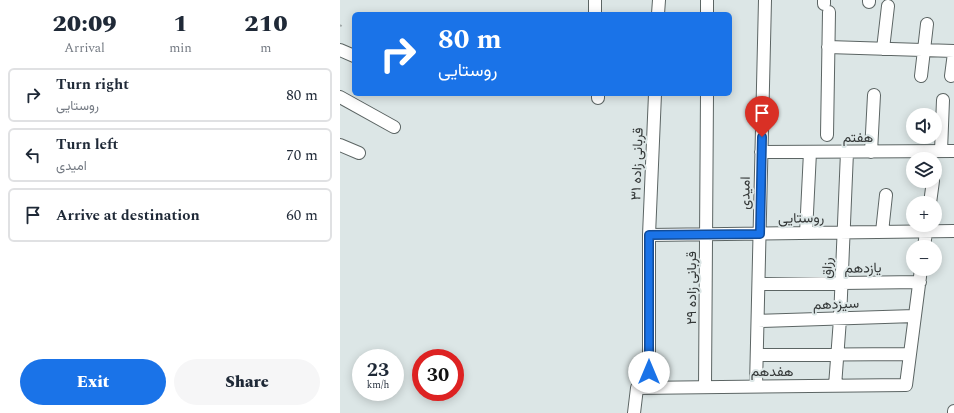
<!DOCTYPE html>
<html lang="en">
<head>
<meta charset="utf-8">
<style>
  :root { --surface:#fff; --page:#f6f6f7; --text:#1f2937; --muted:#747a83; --line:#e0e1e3; --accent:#1a73e8 }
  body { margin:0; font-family:Spectral,Vazirmatn,serif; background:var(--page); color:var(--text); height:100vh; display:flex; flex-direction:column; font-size:15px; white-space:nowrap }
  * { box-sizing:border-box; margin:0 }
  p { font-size:13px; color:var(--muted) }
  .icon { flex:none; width:22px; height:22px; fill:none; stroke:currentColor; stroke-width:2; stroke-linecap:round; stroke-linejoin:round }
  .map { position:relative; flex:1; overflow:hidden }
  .panel { display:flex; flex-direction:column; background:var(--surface); width:340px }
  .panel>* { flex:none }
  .banner { position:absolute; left:12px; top:12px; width:380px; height:84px; border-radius:6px; box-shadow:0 2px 10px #0003; background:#1a73e8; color:#fff; overflow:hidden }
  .controls { position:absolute; left:566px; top:108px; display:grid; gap:8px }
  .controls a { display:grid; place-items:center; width:36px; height:36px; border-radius:50%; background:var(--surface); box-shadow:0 2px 10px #0003; font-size:20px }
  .speed { position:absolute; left:12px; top:349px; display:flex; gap:8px; font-size:20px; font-weight:700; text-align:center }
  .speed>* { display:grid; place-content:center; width:52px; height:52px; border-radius:50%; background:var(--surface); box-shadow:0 2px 10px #0003; line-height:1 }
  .speed small { font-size:10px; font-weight:400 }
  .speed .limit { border:6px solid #d22; background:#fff; color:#111 }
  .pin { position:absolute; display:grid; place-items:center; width:34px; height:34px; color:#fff; margin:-41px -17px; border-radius:50% 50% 50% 0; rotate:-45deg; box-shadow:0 0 4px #0007 }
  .pin .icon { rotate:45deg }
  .me { position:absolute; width:44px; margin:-22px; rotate:0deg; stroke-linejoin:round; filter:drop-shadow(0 0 3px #0008) }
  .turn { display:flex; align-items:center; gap:14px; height:84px; padding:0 20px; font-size:18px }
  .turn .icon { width:52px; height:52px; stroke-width:2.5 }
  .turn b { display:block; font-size:28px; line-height:34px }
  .eta { display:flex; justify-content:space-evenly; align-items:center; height:68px; text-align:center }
  .eta b { font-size:24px; font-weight:800; line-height:28px }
  .primary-button { display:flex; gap:8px; margin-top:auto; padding:8px 20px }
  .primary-button a { flex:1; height:46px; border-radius:24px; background:var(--accent); color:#fff; font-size:16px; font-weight:800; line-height:46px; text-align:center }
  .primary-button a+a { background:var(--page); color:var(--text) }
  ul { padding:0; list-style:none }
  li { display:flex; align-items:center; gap:12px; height:54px; margin:0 8px 6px; padding:0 12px; border:2px solid var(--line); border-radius:6px }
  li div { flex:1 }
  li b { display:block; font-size:15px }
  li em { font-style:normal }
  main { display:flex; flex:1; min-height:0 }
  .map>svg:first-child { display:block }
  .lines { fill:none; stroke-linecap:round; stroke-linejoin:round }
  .minor-casing { stroke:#5c6564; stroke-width:14 }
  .path { stroke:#a0a8a8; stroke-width:2; stroke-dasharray:2 3; stroke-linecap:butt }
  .minor { stroke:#fff; stroke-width:12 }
  .route-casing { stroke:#114b97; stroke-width:10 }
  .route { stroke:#1a73e8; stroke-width:7 }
  .labels { text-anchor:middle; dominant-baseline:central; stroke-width:4; stroke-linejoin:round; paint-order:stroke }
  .street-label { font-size:14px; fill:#353939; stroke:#dce6e6 }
</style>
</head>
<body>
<main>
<section class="panel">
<div class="eta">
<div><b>20:09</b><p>Arrival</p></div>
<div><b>1</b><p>min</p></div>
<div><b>210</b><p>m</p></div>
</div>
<ul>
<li><svg class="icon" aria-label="right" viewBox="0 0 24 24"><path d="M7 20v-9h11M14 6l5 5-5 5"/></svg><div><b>Turn right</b><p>روستایی</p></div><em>80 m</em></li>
<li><svg class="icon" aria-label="left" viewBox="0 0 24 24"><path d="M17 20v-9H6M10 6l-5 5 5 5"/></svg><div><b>Turn left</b><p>امیدی</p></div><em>70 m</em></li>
<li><svg class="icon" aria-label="arrive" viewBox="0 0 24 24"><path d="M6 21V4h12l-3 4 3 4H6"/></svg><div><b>Arrive at destination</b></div><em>60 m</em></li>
</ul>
<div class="primary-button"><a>Exit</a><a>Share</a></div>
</section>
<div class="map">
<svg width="614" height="413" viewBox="0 0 614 413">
  <rect width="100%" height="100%" fill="#dce6e6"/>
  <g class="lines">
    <defs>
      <path id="minor" d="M529,0V2
        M484,4V0
        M255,14V0
        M318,14L319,0
        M367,14V0
        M488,47L614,51
        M543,49L548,6
        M0,50L14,56
        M581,76L587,24
        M611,76L614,53
        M258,94V98
        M0,97L54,127
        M487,135L489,12
        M0,145L19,153
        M601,151L603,100
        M421,152L614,151
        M531,152L534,95
        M590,203L593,181
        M542,232L546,195
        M466,233L470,152
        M309,235L614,231
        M584,247L587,225
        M419,284L580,282
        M418,321L575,316
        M417,355L570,354
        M416,386L425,0
        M495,386L500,319L507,152
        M309,387V235L315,94
        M365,387L367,94
        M294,413L297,388L566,385L581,269
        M614,413V411"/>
    </defs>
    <use href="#minor" class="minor-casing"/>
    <path class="path" d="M0,25L4,28"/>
    <use href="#minor" class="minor"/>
  </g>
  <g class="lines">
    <defs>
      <path id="route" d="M309,372V235L420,234L422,137"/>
    </defs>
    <use href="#route" class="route-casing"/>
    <use href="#route" class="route"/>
  </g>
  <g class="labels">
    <g class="street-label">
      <text x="518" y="137">هفتم</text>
      <text transform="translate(297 164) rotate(-88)">قربانی زاده ۳۱</text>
      <text transform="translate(405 193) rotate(-89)">امیدی</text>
      <text transform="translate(461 218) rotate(-1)">روستایی</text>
      <text transform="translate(487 268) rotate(-88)">رزاق</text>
      <text transform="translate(523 268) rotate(-1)">یازدهم</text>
      <text transform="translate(351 288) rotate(-90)">قربانی زاده ۲۹</text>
      <text transform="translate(496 304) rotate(-2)">سیزدهم</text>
      <text x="432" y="371">هفدهم</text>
    </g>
  </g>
</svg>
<div class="controls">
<a><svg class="icon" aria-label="sound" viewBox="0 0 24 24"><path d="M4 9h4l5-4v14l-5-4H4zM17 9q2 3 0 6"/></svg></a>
<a><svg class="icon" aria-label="layers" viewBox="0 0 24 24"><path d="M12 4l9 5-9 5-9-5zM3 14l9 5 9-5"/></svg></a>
<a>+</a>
<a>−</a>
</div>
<div class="speed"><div>23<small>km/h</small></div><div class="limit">30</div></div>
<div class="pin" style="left:422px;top:137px;background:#d93025"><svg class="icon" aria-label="arrive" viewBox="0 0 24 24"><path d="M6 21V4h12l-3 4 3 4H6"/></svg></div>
<svg class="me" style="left:309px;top:372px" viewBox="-20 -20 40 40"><circle r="19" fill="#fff"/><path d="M0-13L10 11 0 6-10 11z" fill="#1a73e8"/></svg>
<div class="banner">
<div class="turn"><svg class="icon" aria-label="right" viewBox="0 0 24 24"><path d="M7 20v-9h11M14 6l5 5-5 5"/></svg><div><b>80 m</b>روستایی</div></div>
</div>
</div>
</main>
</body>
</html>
